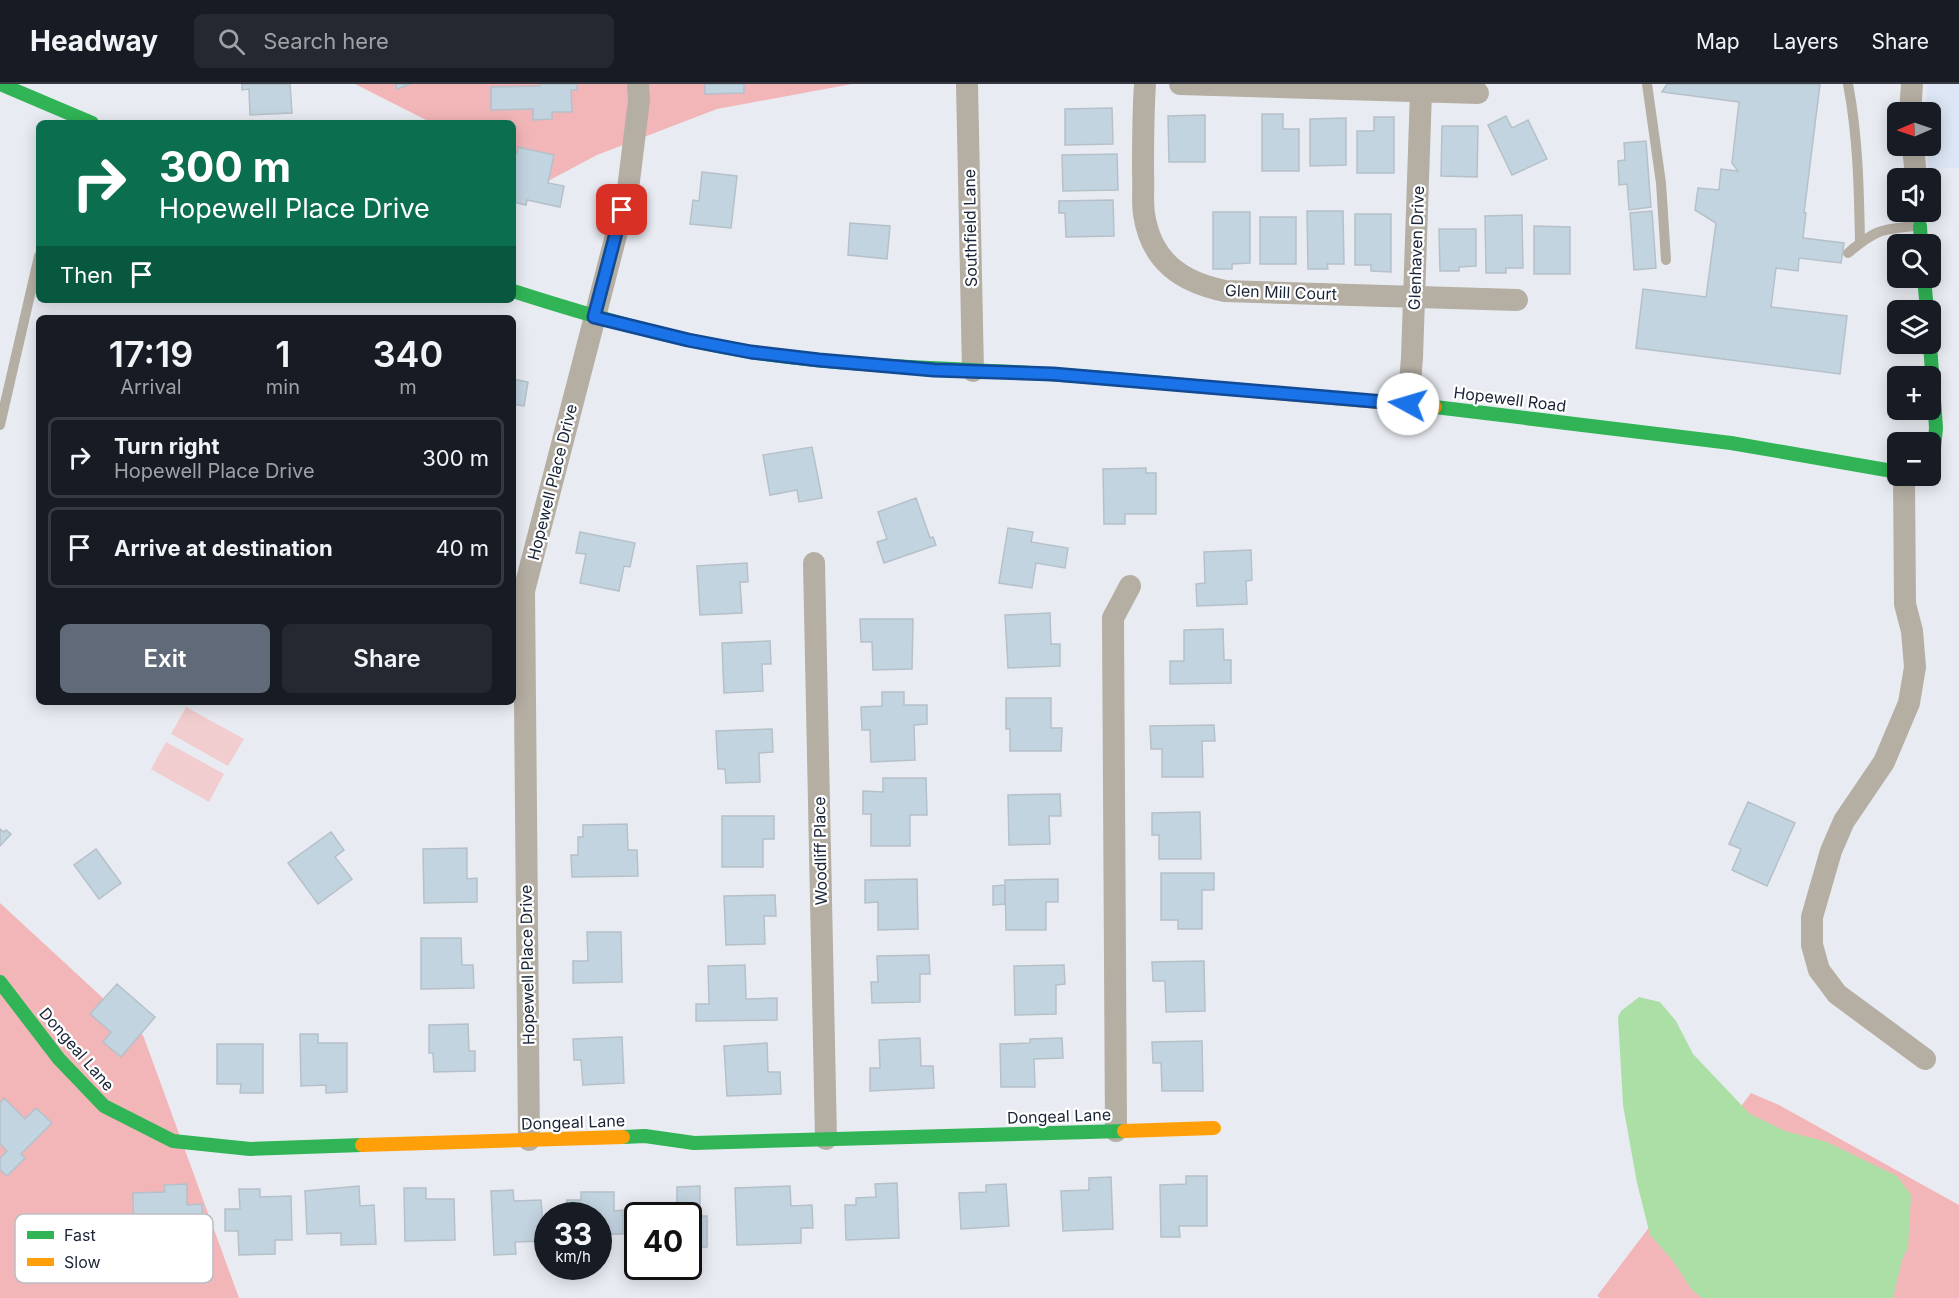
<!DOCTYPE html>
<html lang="en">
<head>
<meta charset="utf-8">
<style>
  :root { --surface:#171b24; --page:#242831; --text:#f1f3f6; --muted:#9ea1a6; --line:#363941; --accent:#616a78 }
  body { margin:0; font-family:Inter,sans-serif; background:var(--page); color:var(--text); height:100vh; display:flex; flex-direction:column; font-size:22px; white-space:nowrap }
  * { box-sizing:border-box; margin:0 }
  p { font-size:20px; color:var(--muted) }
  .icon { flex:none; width:33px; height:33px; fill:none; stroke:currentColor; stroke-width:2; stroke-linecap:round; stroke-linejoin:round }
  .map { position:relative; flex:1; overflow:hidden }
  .details { position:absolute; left:36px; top:231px; width:480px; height:390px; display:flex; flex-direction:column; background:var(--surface); border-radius:9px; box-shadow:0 3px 15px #0003 }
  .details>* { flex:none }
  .guide { position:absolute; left:36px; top:36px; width:480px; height:183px; border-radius:9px; box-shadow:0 3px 15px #0003; background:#0b6e4f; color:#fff; overflow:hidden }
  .needle { width:39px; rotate:268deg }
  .controls { position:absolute; left:1887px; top:18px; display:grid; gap:12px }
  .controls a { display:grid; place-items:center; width:54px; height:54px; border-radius:9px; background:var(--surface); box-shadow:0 3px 15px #0003; font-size:30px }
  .speed { position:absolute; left:534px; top:1118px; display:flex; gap:12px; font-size:30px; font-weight:700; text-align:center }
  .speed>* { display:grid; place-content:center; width:78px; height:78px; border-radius:50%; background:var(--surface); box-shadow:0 3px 15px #0003; line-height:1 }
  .speed small { font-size:15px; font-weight:400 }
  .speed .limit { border:3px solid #111; border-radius:9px; background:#fff; color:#111 }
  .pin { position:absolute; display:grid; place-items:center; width:51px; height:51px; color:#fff; margin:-26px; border-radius:12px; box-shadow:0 3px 9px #0006 }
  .me { position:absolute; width:66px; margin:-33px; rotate:276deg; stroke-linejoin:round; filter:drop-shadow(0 0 4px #0008) }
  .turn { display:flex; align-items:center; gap:21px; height:126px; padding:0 24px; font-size:27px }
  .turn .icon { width:78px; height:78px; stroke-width:2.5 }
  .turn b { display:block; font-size:42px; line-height:51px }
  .then { display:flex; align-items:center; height:57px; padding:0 24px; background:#0003; gap:12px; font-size:22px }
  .eta { display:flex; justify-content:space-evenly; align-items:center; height:102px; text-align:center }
  .eta b { font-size:36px; font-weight:600; line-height:42px }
  .action { display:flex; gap:12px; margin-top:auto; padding:12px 24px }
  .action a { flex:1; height:69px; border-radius:9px; background:var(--accent); color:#fff; font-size:24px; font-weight:600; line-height:69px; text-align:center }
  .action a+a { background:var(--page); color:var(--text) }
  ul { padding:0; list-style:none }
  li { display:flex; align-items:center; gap:18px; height:81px; margin:0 12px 9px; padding:0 12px; border:3px solid var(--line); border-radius:9px }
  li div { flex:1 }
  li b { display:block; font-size:22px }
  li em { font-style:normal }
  header { display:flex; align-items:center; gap:36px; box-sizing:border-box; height:84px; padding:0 30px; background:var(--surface); border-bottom:2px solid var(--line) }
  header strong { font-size:28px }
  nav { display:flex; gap:33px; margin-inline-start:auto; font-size:21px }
  .search { width:420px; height:54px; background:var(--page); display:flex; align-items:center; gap:15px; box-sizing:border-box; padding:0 21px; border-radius:9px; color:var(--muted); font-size:22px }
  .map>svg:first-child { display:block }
  .built { fill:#dce6f5 }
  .green { fill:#f1cdcf }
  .forest { fill:#f2b6b9 }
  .water { fill:#acdfa5 }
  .building { fill:#c3d4e1; stroke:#b5c0c9; stroke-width:1.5 }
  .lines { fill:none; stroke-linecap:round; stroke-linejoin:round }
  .lane { stroke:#b5aea3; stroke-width:10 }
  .street { stroke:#b5aea3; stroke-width:22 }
  .fast { stroke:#30b455; stroke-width:14 }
  .slow { stroke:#ff9f0a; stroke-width:14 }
  .route-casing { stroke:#114b97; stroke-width:15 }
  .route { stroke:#1a73e8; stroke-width:10 }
  .labels { text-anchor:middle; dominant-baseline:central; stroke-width:4.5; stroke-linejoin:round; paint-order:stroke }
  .street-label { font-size:16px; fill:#192436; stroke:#fff }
  .key { fill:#fff; stroke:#babdc3; stroke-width:1.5 }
  .key-label { font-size:16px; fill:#192436 }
</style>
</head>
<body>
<header>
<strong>Headway</strong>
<div class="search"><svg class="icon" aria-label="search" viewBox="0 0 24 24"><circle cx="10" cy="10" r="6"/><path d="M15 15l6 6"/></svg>Search here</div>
<nav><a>Map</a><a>Layers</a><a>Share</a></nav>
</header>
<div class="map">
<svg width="1959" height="1214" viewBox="0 0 1959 1214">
  <rect width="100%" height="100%" fill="#e8ecf2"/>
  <path class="built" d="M1927,0H1959V84L1928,85L1930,28H1927Z"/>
  <path class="green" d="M186,623L244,655L228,682L171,650Z
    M166,658L224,690L209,718L151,685Z"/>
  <path class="forest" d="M355,0H852L717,25L597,71L548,97L513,79V39H432Z
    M0,819L143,951L239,1214H0Z
    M1751,1009L1779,1021L1959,1121V1214H1600L1597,1212Z"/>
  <path class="water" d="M1639,913L1660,918L1676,937L1693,970L1750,1030L1785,1047L1827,1058L1897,1092L1911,1111L1908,1163L1902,1176L1893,1214H1702L1692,1206L1673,1177L1650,1151L1637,1099L1623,1021L1618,933L1621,927Z"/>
  <path class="building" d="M242,0H290L292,29L250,31L249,5L242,6Z
    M395,0H410L397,5Z
    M540,0H577V6H571L572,28H552V35L533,36V25L491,26V3L540,2Z
    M705,0H744V9L705,10Z
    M1667,0H1820L1804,129H1806L1803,154L1844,159L1841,179L1799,174L1798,187L1776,184L1771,223L1847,232L1840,290L1636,264L1643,205L1706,213L1716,139L1695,126L1698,104L1719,106L1721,85L1738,87L1732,79L1739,18L1662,8Z
    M1112,24L1113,60L1065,61V25Z
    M1262,30H1283V45H1299V87H1262Z
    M1205,31V78H1169L1168,32Z
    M1506,32L1512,44L1528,36L1547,75L1512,91L1488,41Z
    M1374,33H1394V89H1357V47H1374Z
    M1346,34V81L1310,82V35Z
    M1442,42H1478L1477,93L1441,92Z
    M1646,57L1651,123L1629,126L1627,100L1619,101L1618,77L1625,76L1624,59Z
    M518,63L554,71L548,99L564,102L560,123L527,116L526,121L513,118V68L517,69Z
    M1117,70L1118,106L1063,107L1062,71Z
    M702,88L737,92L731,144L690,140L693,116L699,117Z
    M1113,116L1114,152L1066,153L1065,129H1059V117Z
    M1307,127H1343L1344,180H1327L1328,185H1308Z
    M1652,127L1656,184L1634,186L1630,129Z
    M1213,128H1250V179L1232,180V185H1213Z
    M1355,130H1391V188L1371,187V181H1355Z
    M1522,131L1523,184H1506V189H1486L1485,132Z
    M1260,133H1296V180H1260Z
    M850,139L890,142L887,175L848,171Z
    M1534,142L1570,143V190H1534Z
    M1439,145H1476V182L1459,183V187H1440Z
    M513,295L528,298L524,322L513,320Z
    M812,363L822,414L799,418L797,406L770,411L763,371Z
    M1146,384V389H1156V430H1125V440H1104L1103,385Z
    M916,414L930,454L933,453L936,461L884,479L877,458L887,455L878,428Z
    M1008,444L1033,448L1031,458L1068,464L1065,484L1036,479L1032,504L999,499Z
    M580,448L635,459L630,483L624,482L619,507L580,499L586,470L576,469Z
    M1251,466L1252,496L1246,497L1247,520L1197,522L1196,500L1205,499L1204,468Z
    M747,479L748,498H740L742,529L700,531L697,482Z
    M1050,529L1051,560H1060V582L1008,584L1005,531Z
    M860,535H913L912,585L873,586L872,558H861Z
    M1223,545L1224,576H1231V599L1170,600V577H1184V546Z
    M770,557L771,580H762L763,607L724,609L722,559Z
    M882,608H904V621H927V640L914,641L915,676L871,678L870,646H862L861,623L882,622Z
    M1006,614H1051V644H1062L1061,667H1010V645H1006Z
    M1214,641L1215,657H1202L1203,693H1162V665H1151L1150,642Z
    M772,645L773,668L759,669L760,698L726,699L725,685H718L716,647Z
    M883,694H926L927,731H910V762H871V730H863V707L883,708Z
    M1060,710L1061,732H1049L1050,760L1009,761L1008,711Z
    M1748,718L1795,739L1767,802L1732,786L1741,765L1729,760Z
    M1200,728L1201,775H1159V751H1152V729Z
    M722,732H774V755H763V783H722Z
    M627,740L628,766H637L638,792L572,793L571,771H578V753H583V741Z
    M0,745L4,748L6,746L11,750L0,762Z
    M331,748L344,766L335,773L352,795L318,820L288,779Z
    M467,764V795L477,794V818L424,819L423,765Z
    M96,765L121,799L99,815L74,781Z
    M1161,789H1214V806H1202V845H1178V836H1161Z
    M917,795L918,845L878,846V818L865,819V796Z
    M1058,795V818H1046V846H1006L1005,796Z
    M1005,801V820L993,821V802Z
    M775,811L776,832H764L765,860L726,861L724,812Z
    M587,848H621L622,898L573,899V877H588Z
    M421,854H461L462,881H473L474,904L421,905Z
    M929,871L930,890H920V918L872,919L871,898H878L877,872Z
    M1204,877L1205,927L1166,928L1165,897H1153L1152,878Z
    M745,881L746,915L777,914V936L696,937V920H709L708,882Z
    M1064,881L1065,900L1056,901V930L1015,931L1014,882Z
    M117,900L155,933L121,973L103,958L111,948L90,930Z
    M468,940L469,967H475V987L434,988L433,969H429V941Z
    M300,950H318V959H347V1008L326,1009V1001L301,1002Z
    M622,953L624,999L583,1001L581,976H574L573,955Z
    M920,954L921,982H933L934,1004L870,1007V984H880L879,956Z
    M1062,954L1063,974L1034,975L1035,1003H1001L1000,960L1030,959V955Z
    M1202,957L1203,1007H1162L1161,979H1153L1152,958Z
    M767,959L768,988H780L781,1010L727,1012L724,962Z
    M217,960H263V1009H240L241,1000H217Z
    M4,1014L25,1035L36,1024L52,1039L21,1070L25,1074L7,1092L0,1086V1074L7,1067L0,1060V1019Z
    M1186,1092H1207V1142H1179L1180,1153H1161L1160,1101L1186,1100Z
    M1111,1093L1113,1145L1063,1147L1061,1107L1089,1106V1094Z
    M897,1099L899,1154L846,1156L845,1121H856V1114L876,1113L875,1100Z
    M187,1100V1121L202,1120L203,1160L168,1161V1148L134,1149L133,1109L165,1108L164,1101Z
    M1006,1100L1009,1142L961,1145L959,1109L986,1108V1101Z
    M359,1102L360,1122L374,1121L376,1160L341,1161V1149L307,1150L305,1107Z
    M700,1102V1132H707V1163H698V1175H688V1131H648V1119H677V1103Z
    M790,1102L791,1122L812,1121L813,1144H801V1159L737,1161L735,1104Z
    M404,1104H426V1115H454L455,1156L405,1157Z
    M239,1105H260V1113L291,1112L292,1156H275V1170L239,1171L238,1147H225V1125H240Z
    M513,1106L514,1117L541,1116L544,1157L515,1158L516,1170L494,1171L491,1107Z
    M581,1108H614V1127L623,1126V1150H598V1131H567V1116H581Z"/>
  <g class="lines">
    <path class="lane" d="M1647,0L1661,99L1666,176
      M1848,0C1858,52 1859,106 1860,158
      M1848,169C1875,146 1881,145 1916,142
      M0,341L39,172"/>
    <path class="street" d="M967,0L973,287
      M1145,0C1143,29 1143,59 1143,88C1144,102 1142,117 1144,130C1151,177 1181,198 1225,207L1517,216
      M1180,0L1478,9
      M1910,28L1912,0
      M1913,62L1916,94
      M1408,320L1412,274L1421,7
      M1904,392L1905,520L1912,547L1915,583L1909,619L1884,678L1844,737L1831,767L1812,833V861L1819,886L1837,910L1925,975
      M814,479L826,1055
      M1116,1047L1113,534L1130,502
      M529,1056L524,507L628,105L639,16L638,0"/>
    <path class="fast" d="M0,0L92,39
      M1920,142L1921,160
      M1924,194L1927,226
      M513,207C591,232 670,255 751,268C838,281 926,284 1014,288C1067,291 1120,295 1173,300
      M1930,260L1936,344L1931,394
      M1435,323L1731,359L1898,388
      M0,898L59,975L104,1022L173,1057L250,1065L362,1061
      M623,1053L645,1052L694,1059L1124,1047"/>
    <path class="slow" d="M1173,300L1435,323
      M1124,1047L1214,1044
      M362,1061L623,1053"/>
  </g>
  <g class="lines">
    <defs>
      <path id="route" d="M622,126L594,233L688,256L751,268L819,276L934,286L1053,290L1408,320"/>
    </defs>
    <use href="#route" class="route-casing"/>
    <use href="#route" class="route"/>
  </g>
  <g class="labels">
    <g class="street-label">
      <text transform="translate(970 144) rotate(-91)">Southfield Lane</text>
      <text transform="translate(1416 164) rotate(-88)">Glenhaven Drive</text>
      <text transform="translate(1281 208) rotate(2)">Glen Mill Court</text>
      <text transform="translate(1510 315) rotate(7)">Hopewell Road</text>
      <text transform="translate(552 398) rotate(-76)">Hopewell Place Drive</text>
      <text transform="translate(820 767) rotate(-91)">Woodliff Place</text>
      <text transform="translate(527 881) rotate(-91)">Hopewell Place Drive</text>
      <text transform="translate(77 965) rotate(49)">Dongeal Lane</text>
      <text transform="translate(1059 1032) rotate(-2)">Dongeal Lane</text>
      <text transform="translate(573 1038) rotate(-2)">Dongeal Lane</text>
    </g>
  </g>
  <rect x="15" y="1130" width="198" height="69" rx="9" class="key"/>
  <rect x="27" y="1147" width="27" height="8" fill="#30b455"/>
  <rect x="27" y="1174" width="27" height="8" fill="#ff9f0a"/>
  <g class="key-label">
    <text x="64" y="1157">Fast</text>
    <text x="64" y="1184">Slow</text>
  </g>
</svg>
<div class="controls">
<a><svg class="needle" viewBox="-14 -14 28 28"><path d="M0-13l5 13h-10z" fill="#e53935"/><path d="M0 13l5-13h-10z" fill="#9ea1a6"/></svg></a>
<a><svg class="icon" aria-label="sound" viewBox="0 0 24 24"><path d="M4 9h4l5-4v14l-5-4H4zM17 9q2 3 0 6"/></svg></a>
<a><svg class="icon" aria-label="search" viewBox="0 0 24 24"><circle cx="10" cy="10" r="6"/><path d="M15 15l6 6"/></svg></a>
<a><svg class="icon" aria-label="layers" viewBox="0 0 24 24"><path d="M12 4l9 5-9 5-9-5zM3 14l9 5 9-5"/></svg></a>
<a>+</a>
<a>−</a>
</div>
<div class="speed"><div>33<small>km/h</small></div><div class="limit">40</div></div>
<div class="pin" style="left:622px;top:126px;background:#d93025"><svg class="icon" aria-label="arrive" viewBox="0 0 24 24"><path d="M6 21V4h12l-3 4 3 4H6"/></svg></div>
<svg class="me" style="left:1408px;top:320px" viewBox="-20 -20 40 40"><circle r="19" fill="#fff"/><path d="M0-13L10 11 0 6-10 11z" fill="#1a73e8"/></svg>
<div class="guide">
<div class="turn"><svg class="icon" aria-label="right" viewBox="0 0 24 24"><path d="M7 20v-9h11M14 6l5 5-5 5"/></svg><div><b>300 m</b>Hopewell Place Drive</div></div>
<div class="then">Then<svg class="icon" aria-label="arrive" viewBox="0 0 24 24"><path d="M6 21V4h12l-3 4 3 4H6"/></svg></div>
</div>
<section class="details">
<div class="eta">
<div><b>17:19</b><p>Arrival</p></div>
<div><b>1</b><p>min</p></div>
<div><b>340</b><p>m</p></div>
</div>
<ul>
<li><svg class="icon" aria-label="right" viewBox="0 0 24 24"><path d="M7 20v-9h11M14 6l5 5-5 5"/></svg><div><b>Turn right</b><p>Hopewell Place Drive</p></div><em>300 m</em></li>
<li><svg class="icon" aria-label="arrive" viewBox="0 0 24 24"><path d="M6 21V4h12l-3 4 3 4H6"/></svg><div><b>Arrive at destination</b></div><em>40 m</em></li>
</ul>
<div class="action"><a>Exit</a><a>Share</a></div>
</section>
</div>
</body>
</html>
